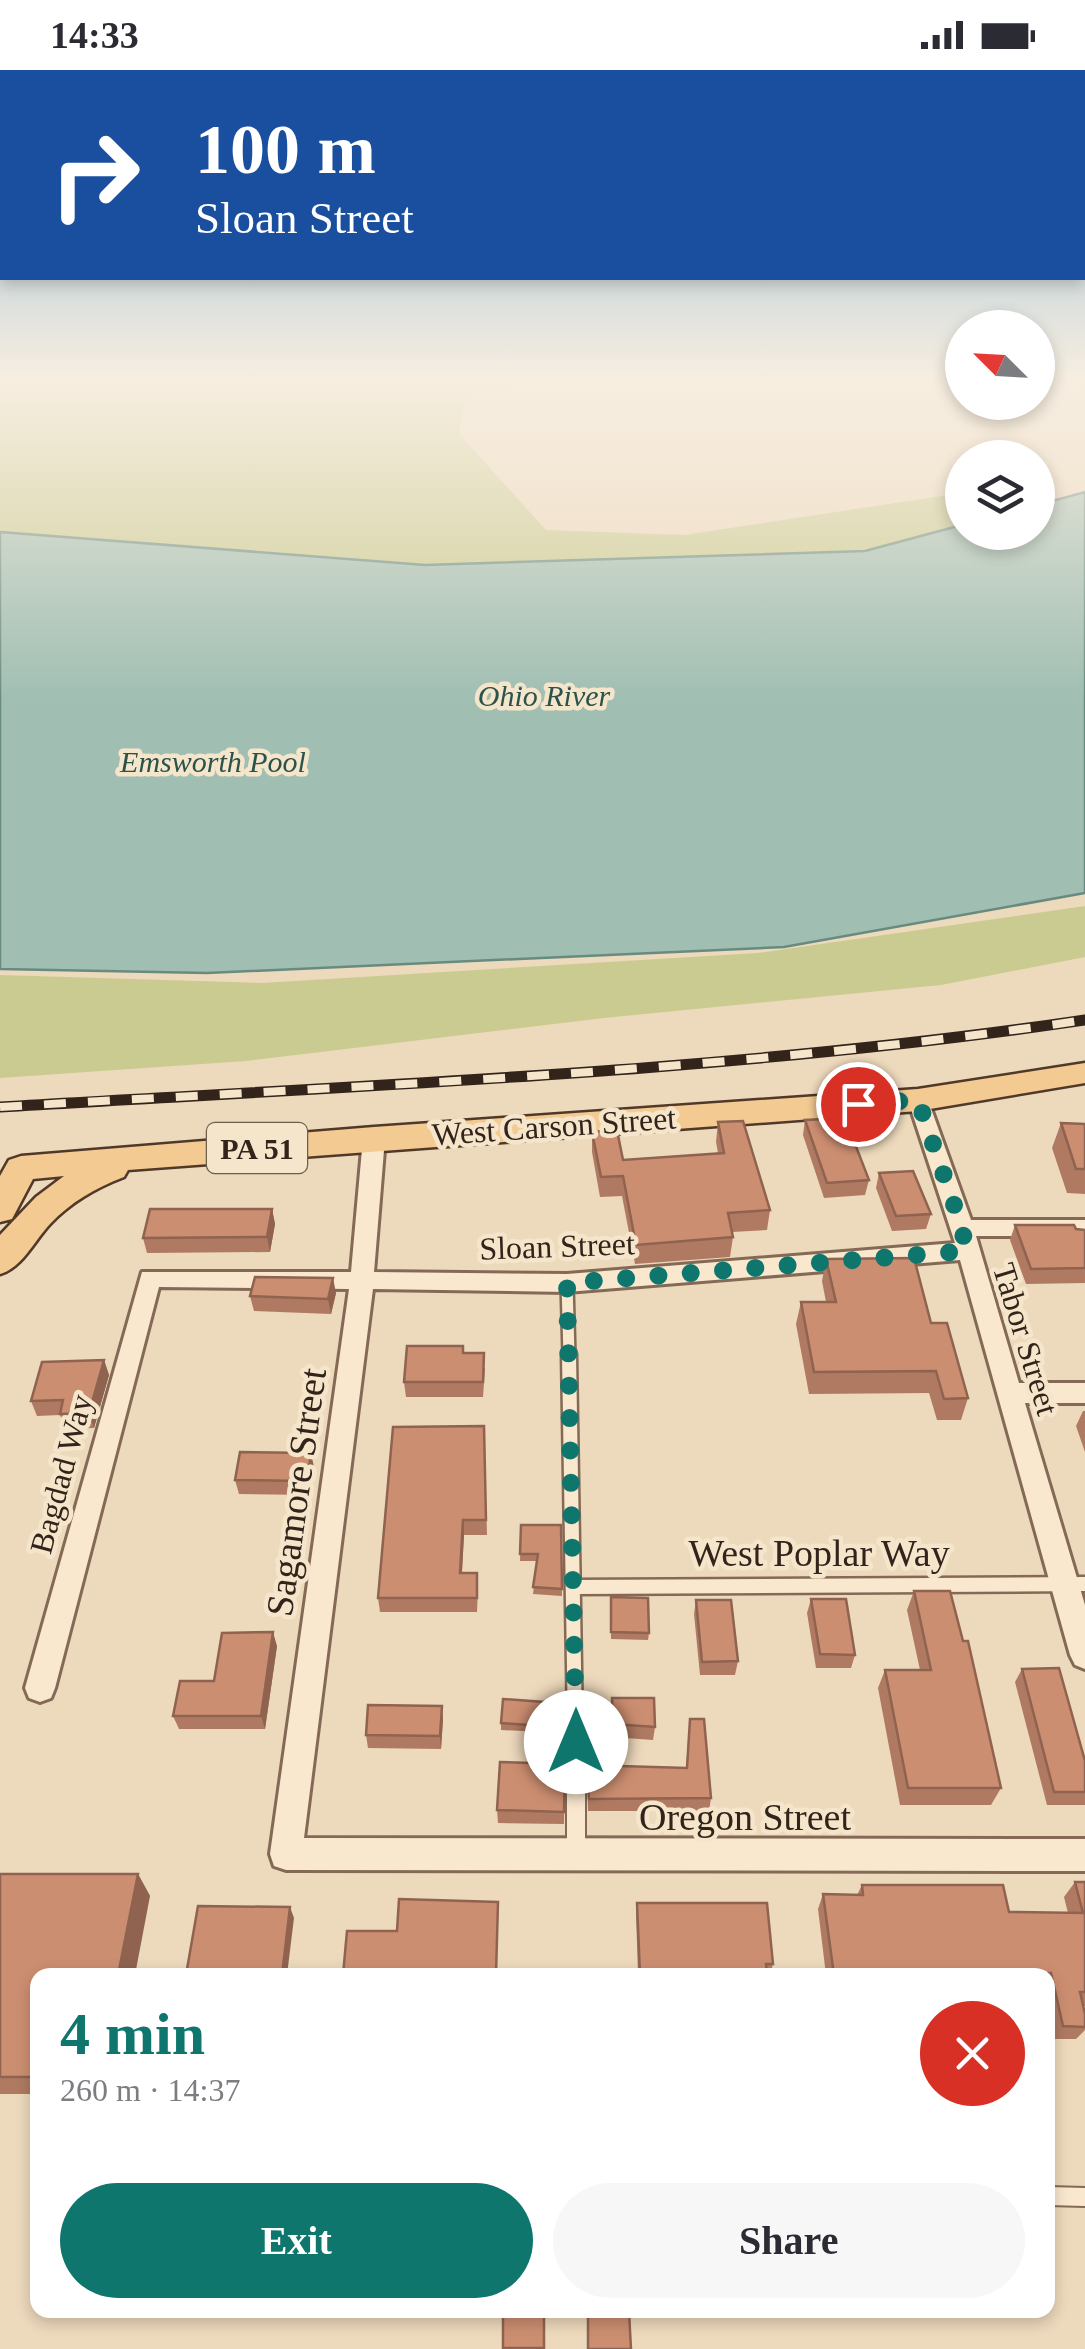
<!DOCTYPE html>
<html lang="en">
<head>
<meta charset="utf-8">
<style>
  :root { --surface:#fff; --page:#f7f7f7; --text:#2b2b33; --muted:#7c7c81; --accent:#0f766e }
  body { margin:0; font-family:Georgia,serif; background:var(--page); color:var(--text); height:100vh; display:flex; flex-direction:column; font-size:38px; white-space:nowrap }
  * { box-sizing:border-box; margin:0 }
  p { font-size:32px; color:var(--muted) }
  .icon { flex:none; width:55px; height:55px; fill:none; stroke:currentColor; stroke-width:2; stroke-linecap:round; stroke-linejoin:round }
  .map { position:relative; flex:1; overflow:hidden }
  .panel { position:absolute; left:30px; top:1898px; width:1025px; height:350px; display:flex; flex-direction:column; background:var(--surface); border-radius:20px; box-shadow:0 5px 15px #0003 }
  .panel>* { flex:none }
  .guide { position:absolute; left:0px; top:0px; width:1085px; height:210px; box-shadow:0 5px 15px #0003; background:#1a4fa0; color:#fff; overflow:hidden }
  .needle { width:65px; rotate:294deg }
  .controls { position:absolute; left:945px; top:240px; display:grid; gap:20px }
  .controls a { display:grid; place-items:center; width:110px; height:110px; border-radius:50%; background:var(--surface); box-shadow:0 5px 15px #0003; font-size:50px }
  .pin { position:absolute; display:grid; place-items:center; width:85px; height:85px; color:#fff; margin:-42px; border:5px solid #fff; border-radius:50%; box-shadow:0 2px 10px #0007 }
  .me { position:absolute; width:110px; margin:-55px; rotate:0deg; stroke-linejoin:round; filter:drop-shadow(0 0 8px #0008) }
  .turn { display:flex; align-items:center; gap:35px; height:210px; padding:0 30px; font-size:45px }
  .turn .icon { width:130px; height:130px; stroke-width:2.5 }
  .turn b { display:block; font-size:70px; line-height:85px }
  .round { display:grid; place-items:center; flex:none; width:105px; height:105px; border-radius:52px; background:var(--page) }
  .headline { display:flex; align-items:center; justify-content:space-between; height:170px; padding:0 30px }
  h1 { font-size:60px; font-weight:700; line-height:75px; color:var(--accent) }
  .primary-button { display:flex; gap:20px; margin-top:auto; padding:20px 30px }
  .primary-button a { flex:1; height:115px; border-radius:60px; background:var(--accent); color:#fff; font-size:40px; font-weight:700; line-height:115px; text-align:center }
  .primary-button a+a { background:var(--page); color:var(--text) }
  .status { display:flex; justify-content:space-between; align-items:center; height:70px; padding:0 50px; background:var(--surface); direction:ltr }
  .status svg { height:28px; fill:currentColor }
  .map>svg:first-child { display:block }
  .green { fill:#cacb90 }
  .water { fill:#a0beb2; stroke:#688b7f; stroke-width:2.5 }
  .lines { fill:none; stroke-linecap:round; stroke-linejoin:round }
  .lane-far2-casing { stroke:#846a56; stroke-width:16 }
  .lane-far1-casing { stroke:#846a56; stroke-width:19 }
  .lane-casing { stroke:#846a56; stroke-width:22 }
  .street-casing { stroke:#846a56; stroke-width:6 }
  .primary-casing { stroke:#51392a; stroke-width:5 }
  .lane-far2 { stroke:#f9e8ce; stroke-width:11 }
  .lane-far1 { stroke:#f9e8ce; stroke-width:14 }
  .lane { stroke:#f9e8ce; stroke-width:18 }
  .street { fill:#f9e8ce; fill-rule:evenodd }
  .primary { fill:#f2ca92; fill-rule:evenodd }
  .rail-casing { stroke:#33241b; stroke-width:11 }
  .rail { stroke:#f5e5cb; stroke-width:8; stroke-dasharray:22; stroke-linecap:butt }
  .wall { fill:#af7a61 }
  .shaded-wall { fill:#8f634f }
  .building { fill:#cc8e71; stroke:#8f634f; stroke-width:2.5 }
  .route { stroke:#0f766e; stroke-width:18; stroke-dasharray:0 32.4 }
  .labels { text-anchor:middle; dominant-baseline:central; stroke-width:9; stroke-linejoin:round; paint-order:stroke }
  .far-water-label { font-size:30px; font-style:italic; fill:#2a534c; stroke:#f5e5cb }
  .shield { fill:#f5e5cb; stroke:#6d5e50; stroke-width:2.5 }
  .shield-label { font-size:30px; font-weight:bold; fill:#33241b }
  .street-label { font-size:32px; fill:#33241b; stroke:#f5e5cb }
  .near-street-label { font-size:38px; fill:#33241b; stroke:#f5e5cb }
</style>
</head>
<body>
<div class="status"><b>14:33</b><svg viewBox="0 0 49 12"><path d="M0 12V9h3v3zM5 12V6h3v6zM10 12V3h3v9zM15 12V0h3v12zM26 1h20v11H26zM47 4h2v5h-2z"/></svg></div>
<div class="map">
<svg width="1085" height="2279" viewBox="0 0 1085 2279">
  <rect width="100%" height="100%" fill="#edd9bc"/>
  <path class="green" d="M0,312H540L473,320L463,339L459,364L546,460L684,465L962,423V455L865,481L425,495L0,462Z
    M1085,836V887L941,915L604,948L246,991L0,1008V905L262,913L758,883Z"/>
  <path class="water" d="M1085,422V823L784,877L207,903L0,899V462L425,495L865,481L962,455V462H1038V435Z"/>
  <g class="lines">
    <defs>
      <path id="lane-far2" d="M567,1213L569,1286"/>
      <path id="lane-far1" d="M569,1284L576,1722
        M575,1517L1085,1514"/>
      <path id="lane" d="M576,1719V1783
        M1048,2126L1085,2127"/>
      <path id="street" d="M918,1023L928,1030L971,1150H1085V1166H976L1019,1313H1085V1333H1025L1085,1535V1599L1075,1595L1070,1585L960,1190L567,1222L373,1219L304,1768L1085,1769V1801L286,1800L274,1796L270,1784L349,1219L159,1217L55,1618L51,1628L40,1632L29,1628L25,1618L142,1202H351L363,1068L374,1061L385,1068L374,1202L567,1204L955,1173L908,1030Z"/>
      <path id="primary" d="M1085,993V1013L918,1041L128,1100L124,1107C95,1118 71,1132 50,1154C34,1171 22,1198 0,1204V1165L36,1127L64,1106L33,1109L12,1149L0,1152V1106L9,1090L21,1086L374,1057L918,1019Z"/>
    </defs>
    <use href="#lane-far2" class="lane-far2-casing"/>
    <use href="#lane-far1" class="lane-far1-casing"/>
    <use href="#lane" class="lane-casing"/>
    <use href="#street" class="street-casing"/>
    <use href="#primary" class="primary-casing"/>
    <use href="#lane-far2" class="lane-far2"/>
    <use href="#lane-far1" class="lane-far1"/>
    <use href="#lane" class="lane"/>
    <use href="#street" class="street"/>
    <use href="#primary" class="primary"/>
    <defs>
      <path id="rail" d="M0,1037C363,1015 725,1003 1085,950"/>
    </defs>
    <use href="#rail" class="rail-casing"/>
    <use href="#rail" class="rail"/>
  </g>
  <path class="wall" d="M805,1050L869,1110L865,1125L824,1128L803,1065Z
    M718,1052L770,1140L767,1160L732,1162L733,1167L730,1187L635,1194L622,1126L600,1127L592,1082V1062L623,1090L718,1083L716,1072Z
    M1061,1053L1085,1054V1124L1067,1123L1052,1078Z
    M879,1103L931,1144L926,1159L892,1161L876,1118Z
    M272,1139L275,1154L270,1182L147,1183L143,1168Z
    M1015,1155L1085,1160V1213L1026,1214L1010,1170Z
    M826,1189L931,1253L968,1328L961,1350H937L929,1323L809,1324L796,1254L801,1232H826L822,1211Z
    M336,1223L331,1244L254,1241L250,1226Z
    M104,1290L109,1305L94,1358L66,1359L60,1345L37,1346L31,1331Z
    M485,1298L483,1327H406L404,1312Z
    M1083,1341H1085V1382L1076,1356Z
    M484,1356L487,1465H464L462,1503L478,1517L477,1542H380L378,1528Z
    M314,1397L310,1425L239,1424L235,1410Z
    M521,1455H561L562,1526L533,1524L537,1491H520Z
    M914,1521L1001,1718L991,1735H900L878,1618L885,1600H920L907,1540Z
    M611,1527L649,1563L648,1570L611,1569Z
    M811,1529L855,1585L851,1598H816L807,1543Z
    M696,1530L738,1591L735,1605H700L694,1544Z
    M277,1576L265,1659H179L173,1646L214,1611Z
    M1022,1599L1085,1691V1735H1047L1015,1612Z
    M612,1628L655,1657L653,1670L612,1667Z
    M544,1632L542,1662L501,1660V1653Z
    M443,1649L441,1679L368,1678L366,1665Z
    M690,1649L711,1728L709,1741H588L587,1695L686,1698Z
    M565,1694L564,1754L498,1753L497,1740Z
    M0,1804H138L150,1826L38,1905V2024H0Z
    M1075,1812H1085V1936H1083L1085,1944V1960L1076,1969H1052L1048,1948V1905H826L818,1839L823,1824L857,1825L862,1815L1009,1842L1068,1843L1064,1827Z
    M637,1833L773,1894L770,1905H638L636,1844Z
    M587,2240H674V2243L672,2247H630L631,2279H587Z"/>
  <path class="shaded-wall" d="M272,1139L275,1154L270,1182L267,1167Z
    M333,1208L336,1223L331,1244L328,1229Z
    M104,1290L109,1305L94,1358L89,1343Z
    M311,1383L314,1397L310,1425L307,1411Z
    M463,1450L464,1465L461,1517L460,1503Z
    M273,1562L277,1576L265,1659L261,1646Z
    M442,1636L443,1649L441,1679L440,1666Z
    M138,1804L150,1826L135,1905H118Z
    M290,1837L294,1848L287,1905H282Z"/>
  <path class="building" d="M845,1048L869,1110L827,1113L805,1050Z
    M743,1051L770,1140L728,1143L733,1167L636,1175L623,1106L601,1107L592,1062L617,1060L623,1090L724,1083L718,1052Z
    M1061,1053L1085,1054V1099H1076Z
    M913,1101L931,1144L896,1146L879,1103Z
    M150,1139H272L267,1167L143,1168Z
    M1015,1155H1074L1076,1159L1085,1160V1198L1031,1199Z
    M914,1188L931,1253H947L968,1328L944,1329L936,1301L814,1302L801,1232H836L826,1189Z
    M255,1207L333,1208L328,1229L250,1226Z
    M407,1276H463V1283H484L483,1312H404Z
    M104,1290L89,1343L60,1344L63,1330L31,1331L42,1292Z
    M484,1356L486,1450H463L460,1503H477V1528H378L393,1357Z
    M240,1382L311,1383L307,1411L235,1410Z
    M521,1455H561L562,1519L533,1517L538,1484H520Z
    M914,1521H950L963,1571H968L1001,1718H908L885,1600H931Z
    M611,1527L648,1528L649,1563L611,1562Z
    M811,1529H846L855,1585L820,1584Z
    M696,1530H731L738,1591L702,1592Z
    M273,1562L261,1646H173L180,1611H214L222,1563Z
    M1059,1598L1085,1691V1722H1054L1022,1599Z
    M612,1628H654L655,1657L613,1654Z
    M503,1629L544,1632L542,1656L501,1653Z
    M368,1635L442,1636L440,1666L366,1665Z
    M690,1649H704L711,1728L589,1729L587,1695L687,1698Z
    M500,1692L565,1694L564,1742L497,1740Z
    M0,1804H138L118,1905H38V2007H0Z
    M1075,1812H1085V1922H1080L1085,1944V1957L1063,1956L1051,1903L996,1905H834L823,1824L863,1825L862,1815H1003L1009,1842L1083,1843Z
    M399,1829L498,1832L496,1905H343L347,1861H397Z
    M637,1833H767L773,1894H766L767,1905H640Z
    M198,1836L290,1837L282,1905H186Z
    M503,2240H544V2278H503Z
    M588,2240H674V2243L629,2242L631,2279H588Z"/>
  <linearGradient id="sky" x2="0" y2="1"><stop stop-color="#8bb8d2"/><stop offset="0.49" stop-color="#f7eee1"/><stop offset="1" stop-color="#f7eee1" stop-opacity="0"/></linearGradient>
  <rect width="1085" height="631" fill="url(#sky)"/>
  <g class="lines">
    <path class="route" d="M576,1672L567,1213L966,1181L962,1158L918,1030L858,1034"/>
  </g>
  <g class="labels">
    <g class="far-water-label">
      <text x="544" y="625">Ohio River</text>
      <text x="213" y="691">Emsworth Pool</text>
    </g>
    <rect class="shield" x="207" y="1053" width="100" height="50" rx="8"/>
    <g class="shield-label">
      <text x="257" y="1078">PA 51</text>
    </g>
    <g class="street-label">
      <text transform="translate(554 1056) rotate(-4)">West Carson Street</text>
      <text transform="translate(557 1176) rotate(-2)">Sloan Street</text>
      <text transform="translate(1026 1269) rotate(73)">Tabor Street</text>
      <text transform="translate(61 1404) rotate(-75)">Bagdad Way</text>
    </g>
    <g class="near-street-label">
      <text transform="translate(296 1422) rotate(-82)">Sagamore Street</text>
      <text x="819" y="1483">West Poplar Way</text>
      <text x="745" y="1747">Oregon Street</text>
    </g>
  </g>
</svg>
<div class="controls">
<a><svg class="needle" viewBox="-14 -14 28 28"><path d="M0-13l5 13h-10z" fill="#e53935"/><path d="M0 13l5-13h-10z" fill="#7c7c81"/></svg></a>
<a><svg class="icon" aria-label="layers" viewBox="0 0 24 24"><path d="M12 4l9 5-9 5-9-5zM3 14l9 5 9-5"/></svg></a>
</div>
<div class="pin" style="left:858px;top:1034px;background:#d93025"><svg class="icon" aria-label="arrive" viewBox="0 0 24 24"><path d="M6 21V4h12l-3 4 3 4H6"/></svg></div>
<svg class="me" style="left:576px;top:1672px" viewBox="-20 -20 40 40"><circle r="19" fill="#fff"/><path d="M0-13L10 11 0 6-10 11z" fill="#0f766e"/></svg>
<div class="guide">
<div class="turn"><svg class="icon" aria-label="right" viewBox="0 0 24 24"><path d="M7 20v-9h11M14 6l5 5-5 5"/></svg><div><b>100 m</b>Sloan Street</div></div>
</div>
<section class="panel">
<div class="headline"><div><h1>4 min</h1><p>260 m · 14:37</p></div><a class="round" style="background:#d93025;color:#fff"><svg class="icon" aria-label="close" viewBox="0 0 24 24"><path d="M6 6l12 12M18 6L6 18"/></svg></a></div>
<div class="primary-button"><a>Exit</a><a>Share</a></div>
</section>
</div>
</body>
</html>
